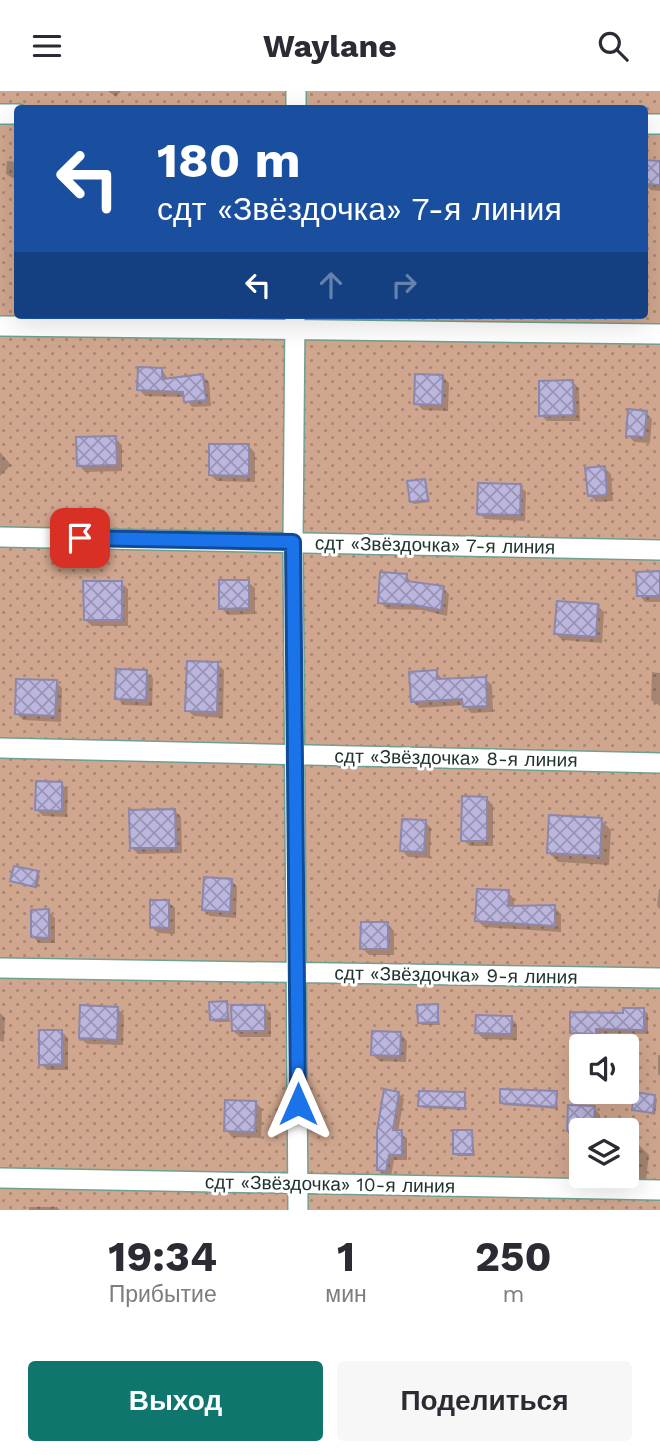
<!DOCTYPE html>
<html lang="ru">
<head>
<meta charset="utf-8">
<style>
  :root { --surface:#fff; --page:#f7f7f7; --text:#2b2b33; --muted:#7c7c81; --accent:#0f766e }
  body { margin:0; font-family:"Work Sans",sans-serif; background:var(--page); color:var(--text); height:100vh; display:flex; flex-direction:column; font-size:26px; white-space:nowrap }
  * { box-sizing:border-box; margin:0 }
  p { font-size:23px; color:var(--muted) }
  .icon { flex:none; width:38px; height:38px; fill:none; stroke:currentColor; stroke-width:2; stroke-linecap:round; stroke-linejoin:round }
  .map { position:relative; height:1119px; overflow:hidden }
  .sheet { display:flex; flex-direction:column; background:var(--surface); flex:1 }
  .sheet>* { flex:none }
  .top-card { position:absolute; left:14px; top:14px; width:634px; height:214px; border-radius:7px; box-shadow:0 7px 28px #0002; background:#1a4fa0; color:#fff; overflow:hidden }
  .controls { position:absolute; left:569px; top:943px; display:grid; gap:14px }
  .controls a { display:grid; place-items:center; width:70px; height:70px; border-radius:7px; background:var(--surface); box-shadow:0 7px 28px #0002; font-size:35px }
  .pin { position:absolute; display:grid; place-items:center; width:60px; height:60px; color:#fff; margin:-30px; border-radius:14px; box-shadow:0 4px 10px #0006 }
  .me { position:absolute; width:77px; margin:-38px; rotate:0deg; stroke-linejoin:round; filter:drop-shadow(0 0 5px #0008) }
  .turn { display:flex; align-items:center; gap:24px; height:147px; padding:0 28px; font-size:32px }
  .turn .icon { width:91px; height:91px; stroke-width:2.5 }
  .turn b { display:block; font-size:49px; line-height:60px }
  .lanes { display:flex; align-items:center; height:66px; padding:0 28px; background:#0003; justify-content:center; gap:35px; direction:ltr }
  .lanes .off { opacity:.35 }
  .eta { display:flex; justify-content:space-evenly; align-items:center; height:119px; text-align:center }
  .eta b { font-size:42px; font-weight:700; line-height:49px }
  .action { display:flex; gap:14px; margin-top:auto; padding:14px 28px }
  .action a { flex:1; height:80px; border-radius:7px; background:var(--accent); color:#fff; font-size:28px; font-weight:700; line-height:80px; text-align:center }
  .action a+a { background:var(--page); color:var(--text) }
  header { display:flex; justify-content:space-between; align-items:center; height:91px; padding:0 28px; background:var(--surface); font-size:32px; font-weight:700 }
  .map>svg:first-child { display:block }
  .garden { fill:url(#garden-dots); fill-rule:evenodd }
  .shadow { fill:#0003 }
  .building { fill:url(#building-cross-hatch); stroke:#8d87ad; stroke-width:2 }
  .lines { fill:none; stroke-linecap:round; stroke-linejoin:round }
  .minor-casing { stroke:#70a090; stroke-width:22 }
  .minor { stroke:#fff; stroke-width:19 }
  .route-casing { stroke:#114b97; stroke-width:18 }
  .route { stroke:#1a73e8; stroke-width:12 }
  .labels { text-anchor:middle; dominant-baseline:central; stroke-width:6; stroke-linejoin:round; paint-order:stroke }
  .street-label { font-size:19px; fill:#20342e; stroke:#fff }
</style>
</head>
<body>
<header><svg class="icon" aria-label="menu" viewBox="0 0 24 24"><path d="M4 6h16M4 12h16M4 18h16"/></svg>Waylane<svg class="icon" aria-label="search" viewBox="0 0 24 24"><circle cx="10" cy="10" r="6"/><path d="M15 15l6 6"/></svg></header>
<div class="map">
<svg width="660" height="1119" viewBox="0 0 660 1119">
  <defs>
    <pattern id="garden-dots" width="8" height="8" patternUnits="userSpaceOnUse" patternTransform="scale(1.75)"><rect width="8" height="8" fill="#d0a68e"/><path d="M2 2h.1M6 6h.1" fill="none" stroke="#a88874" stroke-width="1.8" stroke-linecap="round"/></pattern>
    <pattern id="building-cross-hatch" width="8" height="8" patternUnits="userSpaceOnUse" patternTransform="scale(1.75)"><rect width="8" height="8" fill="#bcb6de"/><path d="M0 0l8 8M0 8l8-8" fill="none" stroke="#9895b4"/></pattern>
  </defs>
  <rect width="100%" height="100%" fill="#bef0df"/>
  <path class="garden" d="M0,0H660V1119H0ZM18,18H644V224H18ZM581,956H626V1001H581ZM581,1040H626V1085H581Z"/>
  <path class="shadow" d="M108,0H121L116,6Z
    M7,70L18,71V90L6,83Z
    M660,71V100L651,99L644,93Z
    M162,278L168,289L202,285L209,291L211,315L192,316L185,306L145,305L139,298Z
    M442,285L449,292L448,320L423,319L416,312Z
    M573,291L579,298L580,330H547L541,324Z
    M646,322L652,328L650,352L634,351L628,344Z
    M115,347L122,354V380L85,381L79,374Z
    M249,355L255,362V391L217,390L210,384Z
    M0,361L11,374L0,385Z
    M604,377L611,383L613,410L596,411L590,404Z
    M424,390L430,411L414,413L411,411Z
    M520,395L526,401L525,430L485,428L479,422Z
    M660,482V511H645L639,504Z
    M406,484L412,493L443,497L449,503L447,525L422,519L387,518L380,511Z
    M248,491L255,497V523L228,524L221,517Z
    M121,492L128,498V535H92L85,529Z
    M597,514L604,521L602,552L562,549L556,543Z
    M217,573L224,579L223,627L194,625L187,619Z
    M146,581L153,587L152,615L124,614L117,607Z
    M436,581L443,589L485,588L492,594L493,621L471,622L464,614L419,617L413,610Z
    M652,581L660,582V615L651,609Z
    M56,591L62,597L61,631L23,629L17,623Z
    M62,693L68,699L67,726L43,725L37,719Z
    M486,707L493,714V755H470L463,749Z
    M175,720L181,726L182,762L138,763L132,757Z
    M601,729L611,739L609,774L558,771L548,761Z
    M425,731L431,737L430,767L408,766L402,759Z
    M38,782L40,785L37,797L12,790Z
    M231,789L237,796L236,827L210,825L203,819Z
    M659,798H660V818L657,815Z
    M508,801L514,808V817L554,816L561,823V841L484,836L477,829Z
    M168,811L175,817V843L158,842L151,836Z
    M48,820L55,827V852H39L33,846Z
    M388,833L394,840V864H369L362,857Z
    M226,911L230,931H215L212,929Z
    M437,915L440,934H422L419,931Z
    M264,916L271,922V946H240L233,940Z
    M117,917L124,924L123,954L87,953L80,947Z
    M643,918L648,923V943L601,942L600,947L576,946L571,941Z
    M0,922L5,927L4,951L0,950Z
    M511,927L517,933V949L483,948L477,941Z
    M61,940L68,947V979H47L41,973Z
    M401,943L407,950L406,971L379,970L373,964Z
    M658,964H660V985L658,983Z
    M398,1002L404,1008L398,1041L407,1047V1069H394L391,1085L384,1084L379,1078Z
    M556,1002L558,1018L504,1014L501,1012Z
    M464,1003L467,1019L423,1017L420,1014Z
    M654,1006L657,1008L655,1024L634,1018Z
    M256,1012L262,1018L261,1047L232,1046L226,1039Z
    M570,1016L594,1017L600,1024V1040H581V1049H575L568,1042Z
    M472,1041L475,1065H458L455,1063Z
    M626,1053L639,1054L649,1064L646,1088L619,1085H626Z
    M29,1116H57L60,1119H29Z"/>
  <path class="building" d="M644,69L660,70V94L644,93Z
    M138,276L162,277V288L203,283L206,309L184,311L183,301L137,299Z
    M415,283L443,284L442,314L414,313Z
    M573,289L574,324L539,325V290Z
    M628,318L647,320L644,346L626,345Z
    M116,345L117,374L77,375L76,346Z
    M209,353H249V385L209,384Z
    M605,375L607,404L588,405L585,377Z
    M425,388L428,409L410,411L407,390Z
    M478,392L521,393L520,424L477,423Z
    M660,480V505H637L636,481Z
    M380,481L407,483L406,490L444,495L441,519L415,514L378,512Z
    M219,489H249V517L219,518Z
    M83,490H122V529H84Z
    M557,510L598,513L596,546L554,543Z
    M187,570L218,571L217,621L185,620Z
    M116,578L147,579L146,609L115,608Z
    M437,579V588L486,586L487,615L463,616L462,608L411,611L409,581Z
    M16,588L57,589L55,625L15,623Z
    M36,690L62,691V720L35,719Z
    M462,705L487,706V750H461Z
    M175,718L176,757H130L129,719Z
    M549,724L602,727L600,765L547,762Z
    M402,728L426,729L424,761L400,760Z
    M14,775L38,780L35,796L10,790Z
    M204,786L232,788L230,821L202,819Z
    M477,798L509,799L508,815L555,814V835L475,830Z
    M150,809H169V837L150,836Z
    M49,818V847L31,846V819Z
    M361,831H388V858H360Z
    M227,910L228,928L210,929L209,911Z
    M438,913V931L418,932L417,914Z
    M80,914L118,916L117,949L79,947Z
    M231,914H265V940H232Z
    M623,917H644V939L596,938V943L570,942V921L623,922Z
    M476,924L512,925L511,943L475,942Z
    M39,939H62V973L39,974Z
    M372,940L401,941L400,965L371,964Z
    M384,998L399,1001L393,1039H402V1064H389L386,1080L377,1079V1040Z
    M500,998L557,1000L556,1016L500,1012Z
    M419,1000L465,1001V1017L418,1015Z
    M634,1001L655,1004L653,1022L632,1019Z
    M225,1009L256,1010L255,1041L224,1040Z
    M568,1014L595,1015L593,1040H567Z
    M453,1039H472L473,1063H453Z"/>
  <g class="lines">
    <defs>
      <path id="minor" d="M296,0V18
        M0,23H18
        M644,33H660
        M295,224L293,451L298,1119
        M0,235L660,243
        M0,446L660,459
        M0,657L660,672
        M0,877L660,887
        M0,1087L660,1099"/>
    </defs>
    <use href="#minor" class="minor-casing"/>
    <use href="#minor" class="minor"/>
  </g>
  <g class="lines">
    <defs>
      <path id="route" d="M80,447L293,451L298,1013"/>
    </defs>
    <use href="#route" class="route-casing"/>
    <use href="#route" class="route"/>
  </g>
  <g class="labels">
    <g class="street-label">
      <text transform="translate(435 454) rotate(1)">сдт «Звёздочка» 7-я линия</text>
      <text transform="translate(456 667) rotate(1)">сдт «Звёздочка» 8-я линия</text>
      <text transform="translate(456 884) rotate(1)">сдт «Звёздочка» 9-я линия</text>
      <text transform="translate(330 1093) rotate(1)">сдт «Звёздочка» 10-я линия</text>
    </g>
  </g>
</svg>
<div class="controls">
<a><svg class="icon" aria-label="sound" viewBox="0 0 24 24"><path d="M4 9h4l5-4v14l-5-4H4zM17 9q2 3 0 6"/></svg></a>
<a><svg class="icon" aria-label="layers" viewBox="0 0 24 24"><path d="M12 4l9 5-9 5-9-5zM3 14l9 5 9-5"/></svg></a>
</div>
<div class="pin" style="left:80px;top:447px;background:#d93025"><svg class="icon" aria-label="arrive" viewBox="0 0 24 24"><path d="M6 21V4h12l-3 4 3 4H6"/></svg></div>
<svg class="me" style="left:298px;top:1013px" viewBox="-20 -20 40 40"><path d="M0-17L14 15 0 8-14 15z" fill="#1a73e8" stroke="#fff" stroke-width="4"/></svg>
<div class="top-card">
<div class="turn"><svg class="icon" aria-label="left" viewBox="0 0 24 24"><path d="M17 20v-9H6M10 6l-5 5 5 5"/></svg><div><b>180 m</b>сдт «Звёздочка» 7-я линия</div></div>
<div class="lanes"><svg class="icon" aria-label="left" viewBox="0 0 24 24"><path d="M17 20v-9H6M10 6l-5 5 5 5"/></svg><svg class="icon off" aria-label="ahead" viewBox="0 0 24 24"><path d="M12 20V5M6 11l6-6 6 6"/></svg><svg class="icon off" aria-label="right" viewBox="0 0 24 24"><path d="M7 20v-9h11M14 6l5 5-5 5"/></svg></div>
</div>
</div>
<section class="sheet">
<div class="eta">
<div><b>19:34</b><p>Прибытие</p></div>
<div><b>1</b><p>мин</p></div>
<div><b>250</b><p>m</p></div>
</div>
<div class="action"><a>Выход</a><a>Поделиться</a></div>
</section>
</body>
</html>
